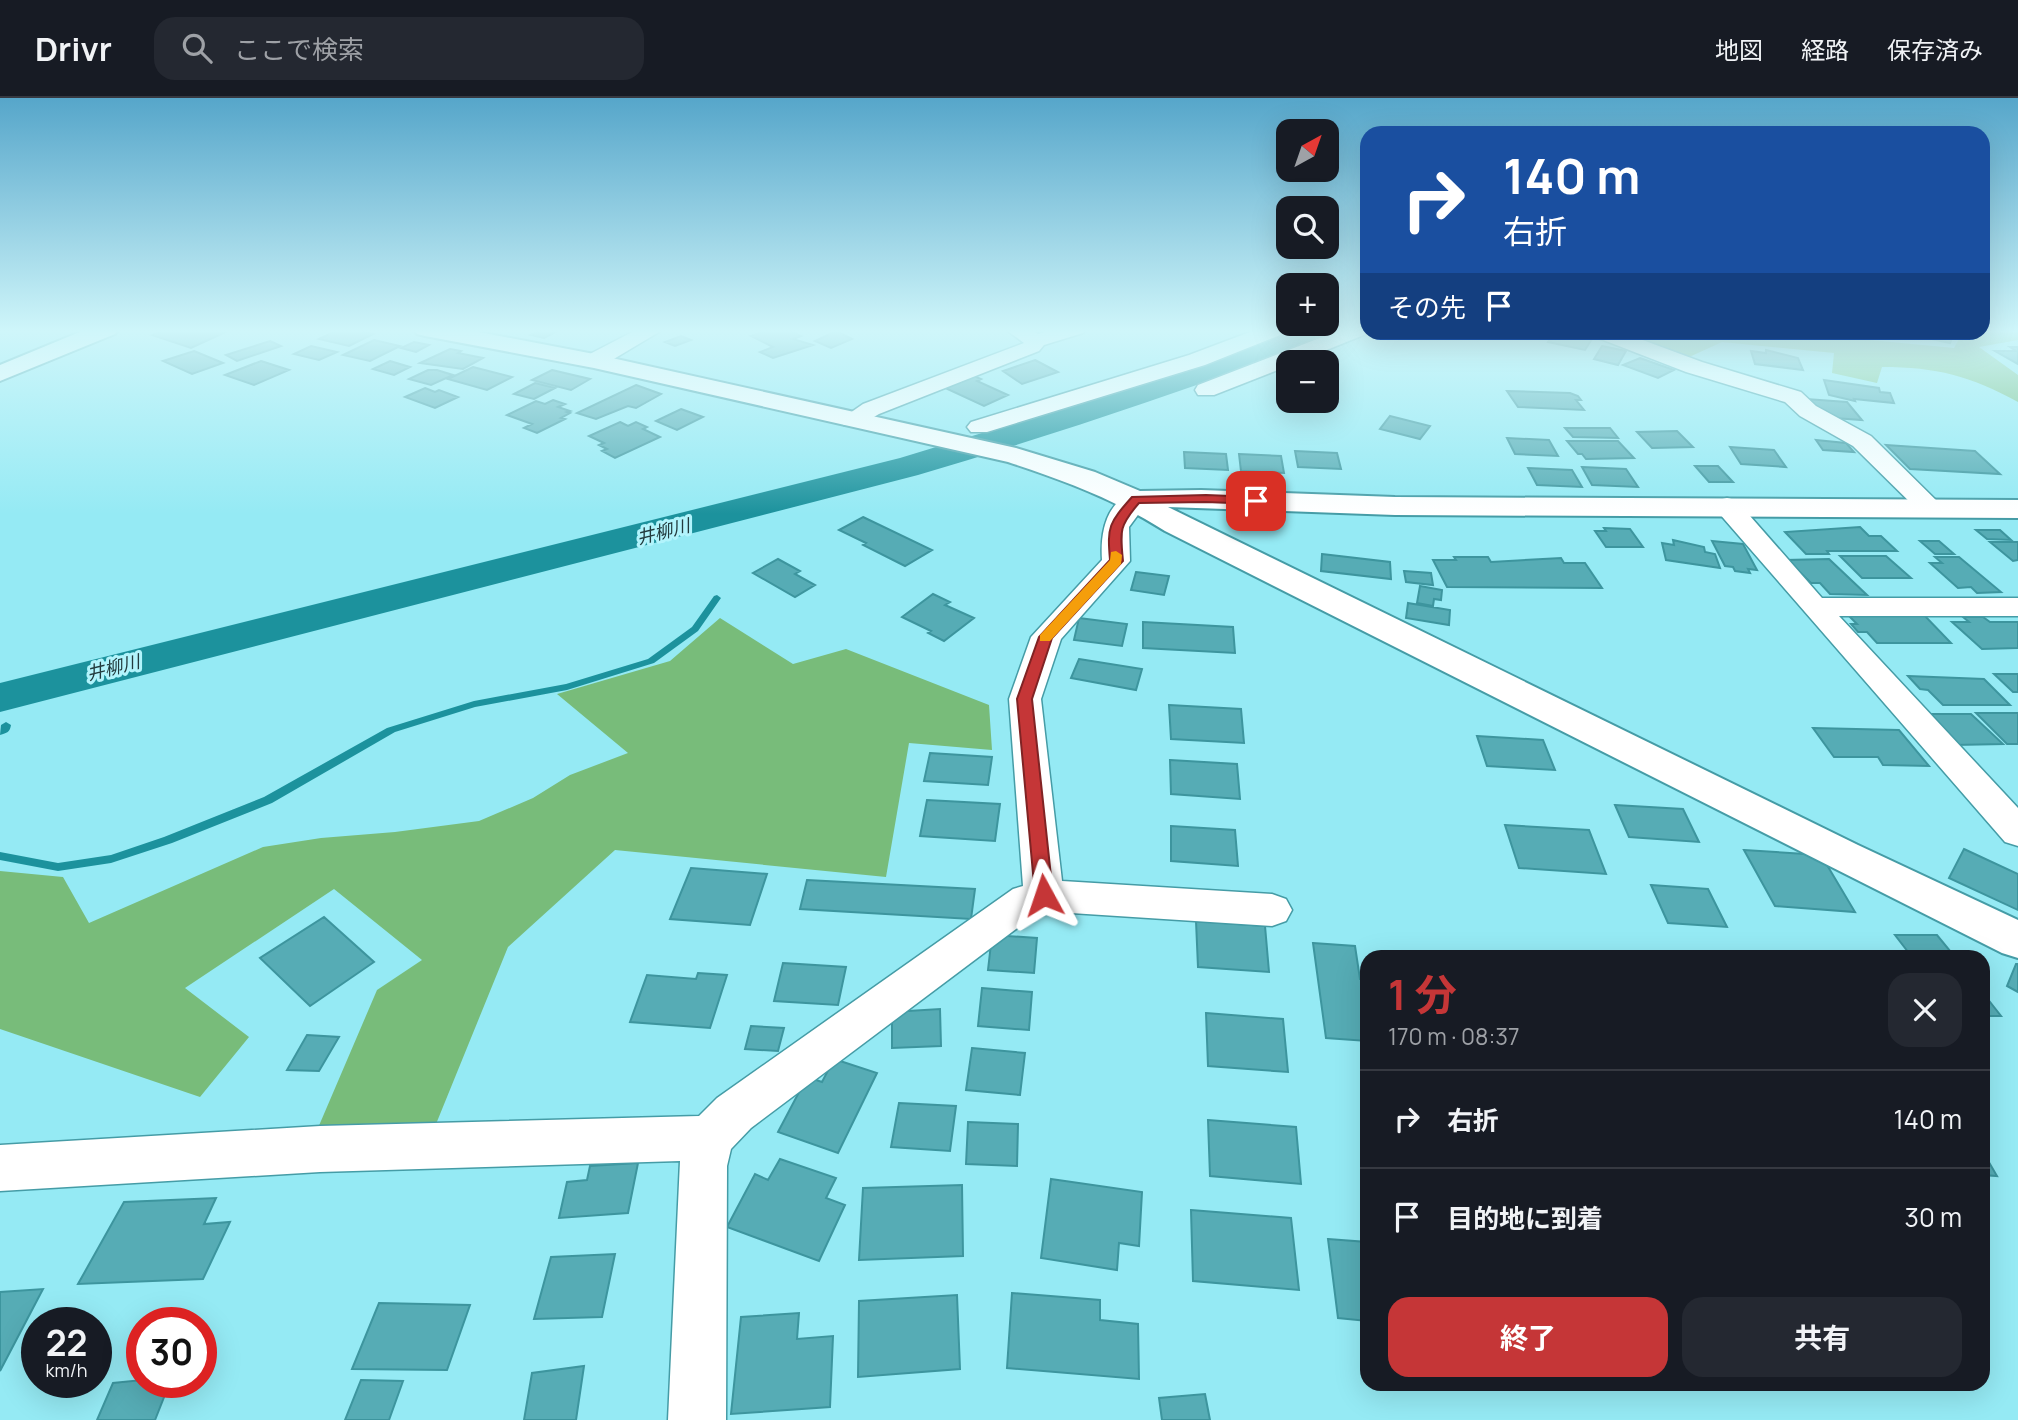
<!DOCTYPE html>
<html lang="ja">
<head>
<meta charset="utf-8">
<style>
  :root { --surface:#171b24; --page:#242831; --text:#f1f3f6; --muted:#9ea1a6; --line:#363941; --accent:#c53637 }
  body { margin:0; font-family:Manrope,"Noto Sans JP",sans-serif; background:var(--page); color:var(--text); height:100vh; display:flex; flex-direction:column; font-size:26px; white-space:nowrap }
  * { box-sizing:border-box; margin:0 }
  p { font-size:23px; color:var(--muted) }
  .icon { flex:none; width:38px; height:38px; fill:none; stroke:currentColor; stroke-width:2; stroke-linecap:round; stroke-linejoin:round }
  .map { position:relative; flex:1; overflow:hidden }
  .drawer { position:absolute; left:1360px; top:852px; width:630px; height:441px; display:flex; flex-direction:column; background:var(--surface); border-radius:21px; box-shadow:0 7px 28px #0002 }
  .drawer>* { flex:none }
  .top-card { position:absolute; left:1360px; top:28px; width:630px; height:214px; border-radius:21px; box-shadow:0 7px 28px #0002; background:#1a4fa0; color:#fff; overflow:hidden }
  .needle { width:46px; rotate:40deg }
  .buttons { position:absolute; left:1276px; top:21px; display:grid; gap:14px }
  .buttons a { display:grid; place-items:center; width:63px; height:63px; border-radius:14px; background:var(--surface); box-shadow:0 7px 28px #0002; font-size:35px }
  .speed { position:absolute; left:21px; top:1209px; display:flex; gap:14px; font-size:35px; font-weight:700; text-align:center }
  .speed>* { display:grid; place-content:center; width:91px; height:91px; border-radius:50%; background:var(--surface); box-shadow:0 7px 28px #0002; line-height:1 }
  .speed small { font-size:18px; font-weight:400 }
  .speed .limit { border:10px solid #d22; background:#fff; color:#111 }
  .pin { position:absolute; display:grid; place-items:center; width:60px; height:60px; color:#fff; margin:-30px; border-radius:14px; box-shadow:0 4px 10px #0006 }
  .me { position:absolute; width:77px; margin:-38px; rotate:355deg; stroke-linejoin:round; filter:drop-shadow(0 0 5px #0008) }
  .turn { display:flex; align-items:center; gap:24px; height:147px; padding:0 28px; font-size:32px }
  .turn .icon { width:91px; height:91px; stroke-width:2.5 }
  .turn b { display:block; font-size:49px; line-height:60px }
  .then { display:flex; align-items:center; height:66px; padding:0 28px; background:#0003; gap:14px; font-size:26px }
  .round { display:grid; place-items:center; flex:none; width:74px; height:74px; border-radius:21px; background:var(--page) }
  .headline { display:flex; align-items:center; justify-content:space-between; height:119px; padding:0 28px }
  h1 { font-size:42px; font-weight:700; line-height:52px; color:var(--accent) }
  .primary-button { display:flex; gap:14px; margin-top:auto; padding:14px 28px }
  .primary-button a { flex:1; height:80px; border-radius:21px; background:var(--accent); color:#fff; font-size:28px; font-weight:700; line-height:80px; text-align:center }
  .primary-button a+a { background:var(--page); color:var(--text) }
  ul { padding:0; list-style:none }
  li { display:flex; align-items:center; gap:21px; height:98px; padding:0 28px; border-top:2px solid var(--line) }
  li div { flex:1 }
  li b { display:block; font-size:26px }
  li em { font-style:normal }
  header { display:flex; align-items:center; gap:42px; box-sizing:border-box; height:98px; padding:0 35px; background:var(--surface); border-bottom:2px solid var(--line) }
  header strong { font-size:33px }
  nav { display:flex; gap:38px; margin-inline-start:auto; font-size:24px }
  .search { width:490px; height:63px; background:var(--page); display:flex; align-items:center; gap:18px; box-sizing:border-box; padding:0 24px; border-radius:21px; color:var(--muted); font-size:26px }
  .map>svg:first-child { display:block }
  .green { fill:#78bc7a }
  .water { fill:#1c929d }
  .lines { fill:none; stroke-linecap:round; stroke-linejoin:round }
  .stream { fill:#1c929d; fill-rule:evenodd }
  .river { fill:#1c929d; fill-rule:evenodd }
  .building { fill:#56acb5; stroke:#3d959e; stroke-width:2 }
  .minor-casing { stroke:#459ca6; stroke-width:3 }
  .tertiary-casing { stroke:#459ca6; stroke-width:4 }
  .minor { fill:#fff; fill-rule:evenodd }
  .tertiary { fill:#fff; fill-rule:evenodd }
  .route { fill:#c53637; stroke:#802324; stroke-width:2 }
  .slow { fill:#f59e0b }
  .labels { text-anchor:middle; dominant-baseline:central; stroke-width:6; stroke-linejoin:round; paint-order:stroke }
  .far-water-label { font-size:18px; font-style:italic; fill:#223a3d; stroke:#b2f4fc }
</style>
</head>
<body>
<header>
<strong>Drivr</strong>
<div class="search"><svg class="icon" aria-label="search" viewBox="0 0 24 24"><circle cx="10" cy="10" r="6"/><path d="M15 15l6 6"/></svg>ここで検索</div>
<nav><a>地図</a><a>経路</a><a>保存済み</a></nav>
</header>
<div class="map">
<svg width="2018" height="1322" viewBox="0 0 2018 1322">
  <rect width="100%" height="100%" fill="#95eaf4"/>
  <path class="green" d="M1983,231H2018V242L1979,249L2018,277V304C1970,278 1937,269 1882,269L1877,285L1832,275L1834,255L1722,244L1687,260L1609,235H1796L1954,250L1962,236L1959,235L1983,234Z
    M720,520L793,566L846,551L989,607L992,652L909,645L886,779L615,752L508,849L434,1031L315,1037L377,892L422,862L334,791L185,890L249,939L200,999L0,931V773L63,779L89,825L263,749L321,740L395,734L479,723L533,700L570,677L628,655L557,596L670,563Z"/>
  <path class="water" d="M1288,235L1316,244C1184,293 1053,337 918,377L0,614V585L900,360L1163,280Z"/>
  <g class="lines">
    <path class="stream" d="M717,497L721,500L698,533L654,565L567,592L475,609L395,634L272,705L172,745L111,765L58,773L0,762V754L58,765L111,757L164,739L264,699L387,630L474,603L566,586L648,561L692,529L714,498Z
      M6,624L11,627C10,634 7,635 0,637L1,627Z"/>
    <path class="river" d="M1282,231H1333L1328,239L1234,276L1221,279L1208,276L1202,268L1208,260Z"/>
  </g>
  <path class="building" d="M168,231H232L191,250L152,237Z
    M340,231H350L373,236L349,248L319,241Z
    M543,231H561L544,240L531,237Z
    M771,231H787L801,238L793,241L813,247L773,260L760,254L773,249L751,238Z
    M836,233L852,241L831,250L815,243Z
    M1555,234H1558L1592,241L1585,252L1548,244Z
    M1930,234H1950L1954,235L1950,245L1927,240Z
    M681,238L691,242L675,248L665,244Z
    M374,242L400,248L370,263L343,257Z
    M270,243L281,248L237,263L226,257Z
    M414,244L429,247L416,254L401,250Z
    M311,248L337,254L319,262L294,256Z
    M1602,248L1626,253L1618,267L1594,261Z
    M2010,249H2018V266L1995,253H2016Z
    M450,251L461,253L458,255L483,260L463,271L420,265Z
    M1766,252L1798,260L1803,272L1755,266L1751,253L1766,255Z
    M194,253L223,265L192,276L163,263Z
    M1640,260L1674,272L1658,280L1623,267Z
    M1035,262L1058,274L1022,286L1003,273Z
    M261,263L289,272L254,287L225,277Z
    M390,263L410,269L394,277L373,271Z
    M473,269L512,279L487,292L448,281Z
    M428,272H437L453,277L431,287L409,281Z
    M552,272L590,281L571,292L532,282Z
    M969,276L981,281L977,283L1008,297L984,308L941,288Z
    M1824,282L1879,290L1880,294L1890,295L1894,305L1854,301L1855,303L1829,297Z
    M535,285L555,290L534,301L514,296Z
    M636,287L661,296L636,310L628,308L596,321L577,315Z
    M425,290L435,294L439,292L458,299L435,310L405,299Z
    M1507,293L1570,295L1578,298L1581,302H1576L1584,312L1518,309Z
    M1806,301L1847,304L1862,322L1820,319Z
    M553,302L565,306L558,309L570,313L567,314L570,315L561,320L565,321L537,335L524,330L532,326L507,317L536,303L545,306Z
    M681,311L703,319L677,332L656,323Z
    M1390,318L1430,328L1420,341L1380,331Z
    M620,324L628,328L636,324L647,329L643,331L660,339L615,360L602,353L607,351L599,347L604,345L589,338Z
    M1565,330H1610L1618,340L1573,339Z
    M1677,333L1693,349L1652,350L1637,334Z
    M1507,340L1549,342L1558,358L1515,356Z
    M1816,342L1846,345L1854,354L1823,352Z
    M1567,343H1618L1634,360L1586,361L1582,356H1578Z
    M1886,347L1975,353L2000,376L1910,371Z
    M1730,349L1774,352L1786,369L1741,366Z
    M1295,353L1337,355L1341,371L1298,369Z
    M1184,354L1226,356L1228,372L1185,370Z
    M1239,356L1281,358L1284,375L1241,373Z
    M1695,368H1718L1733,384H1709Z
    M1582,369L1626,371L1638,389L1592,387Z
    M1528,370L1572,372L1582,389L1537,387Z
    M863,419L932,452L905,468L863,447L866,445L839,432Z
    M1860,429L1869,438H1881L1897,453H1827L1829,456H1806L1785,434Z
    M1604,430L1630,431L1643,449H1606L1595,433H1606Z
    M1976,432H2000L2011,442L1987,441Z
    M1673,442L1704,449L1705,454L1715,456L1720,470L1666,462L1662,445L1674,447Z
    M1712,443L1743,446L1757,472L1748,471L1750,475L1735,473L1733,469L1725,468Z
    M1920,443H1939L1954,456H1935Z
    M1990,444H2018V462L2013,463Z
    M1322,456L1390,464L1391,481L1321,473Z
    M1840,458H1886L1911,480H1862Z
    M1454,459H1488L1491,464L1561,460L1564,465H1585L1602,490L1447,489L1433,462H1456Z
    M1935,459H1959L2001,494L1977,495L1971,489L1958,490L1930,465H1942Z
    M778,461L800,473L795,476L815,487L795,499L753,475Z
    M1829,461L1867,497L1830,496L1820,485H1811L1787,462Z
    M1404,473L1431,475L1433,487L1406,484Z
    M1136,474L1169,478L1164,497L1131,492Z
    M1420,488L1442,492L1441,502L1434,501L1433,508L1417,505Z
    M933,496L950,504L945,507L974,520L944,543L928,535L931,533L902,519Z
    M1408,505L1450,512L1449,527L1406,520Z
    M1848,517L1925,518L1951,545H1877L1867,534H1858L1851,526H1857Z
    M1963,519H1983L1990,524H2018V550L1982,551L1952,524H1969Z
    M1079,520L1127,526L1122,548L1074,542Z
    M1143,524L1233,529L1235,555L1143,550Z
    M1079,561L1142,571L1136,592L1071,580Z
    M1994,576H2018V594H2013Z
    M1908,578L1984,581L2010,607H1943L1928,592L1920,591Z
    M1169,607L1241,611L1244,645L1171,641Z
    M1976,615H2018V646H2007Z
    M1925,616H1971L2003,646L1954,647Z
    M1813,630L1899,632L1929,668L1883,667L1878,659H1834Z
    M1477,638L1543,642L1555,672L1487,668Z
    M930,655L992,659L988,687L924,683Z
    M1170,662L1237,666L1240,701L1171,696Z
    M927,702L1000,706L995,743L920,738Z
    M1615,707L1683,711L1699,744L1629,739Z
    M1505,727L1589,732L1606,776L1519,770Z
    M1171,728L1235,732L1238,768L1171,763Z
    M1964,751L2018,776V812L1949,780Z
    M1744,752L1821,757L1855,814L1775,808Z
    M691,770L767,776L750,827L670,821Z
    M807,782L975,791L971,821L800,811Z
    M1651,787L1708,791L1727,829L1668,825Z
    M324,819L374,864L310,908L260,860Z
    M1196,823L1265,828L1269,874L1198,869Z
    M992,837L1037,840L1034,875L988,872Z
    M1895,837H1937L1955,859H1912Z
    M1313,845L1355,848L1360,881H1367V943L1326,940Z
    M783,865L846,869L838,907L774,903Z
    M2016,866H2018V894L2007,888Z
    M698,875L727,877L710,930L630,924L647,877L696,881Z
    M982,890L1032,894L1029,932L978,928Z
    M1983,895L2001,918H1983Z
    M940,911L941,948L892,950V914Z
    M1206,915L1283,921L1288,974L1208,968Z
    M751,928L784,930L778,953L745,951Z
    M307,937L339,939L319,973L287,972Z
    M972,950L1025,955L1020,997L966,992Z
    M834,961L877,975L838,1055L778,1034L807,979L822,984Z
    M899,1005L956,1008L950,1053L891,1049Z
    M1208,1022L1296,1029L1301,1086L1210,1078Z
    M968,1024L1018,1026L1017,1068L966,1066Z
    M1983,1054L1997,1078L1983,1077Z
    M780,1061L836,1080L826,1100L845,1107L819,1163L727,1129L755,1076L768,1082Z
    M638,1065L628,1115L559,1120L567,1084L587,1082L590,1068Z
    M1051,1081L1142,1094L1139,1148L1119,1145L1117,1172L1041,1160Z
    M962,1087L963,1158L859,1162L863,1090Z
    M216,1100L204,1126L230,1124L203,1181L78,1186L124,1104Z
    M1191,1112L1291,1120L1299,1192L1193,1183Z
    M1328,1141L1367,1144V1223L1338,1220Z
    M615,1156L602,1219L534,1221L551,1159Z
    M43,1191L0,1273V1194Z
    M1012,1195L1100,1202V1222L1138,1226L1139,1281L1007,1270Z
    M957,1197L960,1271L858,1279L859,1203Z
    M379,1205L470,1207L447,1272L352,1271Z
    M799,1215L797,1241L833,1238L830,1309L731,1316L741,1219Z
    M584,1268L576,1322H524L532,1275Z
    M142,1282V1284H170L155,1322H97L113,1285Z
    M361,1282L403,1283L389,1322H345Z
    M1205,1296L1210,1322H1162L1159,1300Z"/>
  <g class="lines">
    <defs>
      <path id="minor" d="M638,231H664L602,268H586L583,263L586,258Z
        M1005,231H1031L1038,236L1053,231H1086L1083,235L1044,247L1039,253L879,316L860,327H844L840,322L863,306L1024,245Z
        M1258,231H1288L1285,235L1205,267L987,334H971L967,329L971,324L1189,257Z
        M1343,231H1367V234H1371L1297,264H1288V268L1214,297H1198L1195,292L1198,287Z
        M1590,234H1621L1702,264L1801,294L1816,308L1871,338L1944,410L1940,416L1931,418L1922,416L1853,348L1800,318L1785,304L1686,274L1593,238Z
        M1136,394L1145,396L1149,402L1129,429L1130,463L1061,541L1041,601L1062,783L1272,796L1286,801L1292,812L1286,823L1272,828L1040,813L751,1030L731,1051L727,1068L726,1322H668L680,1063L320,1074L0,1093V1047L320,1028L699,1018L717,1000L1013,791L1023,788L1009,601L1031,539L1102,462C1100,435 1106,402 1136,394Z
        M1727,400L1736,402L1822,500H2018V518H1839L2018,710V748L2005,744L1718,414L1714,408L1718,402Z"/>
      <path id="tertiary" d="M87,231H118L115,236L0,283V267Z
        M414,231H463L594,256L1016,350L1095,374L1140,393L1201,392L1395,399L2018,402V420L1395,417L1168,409L1858,747L2018,822V860L2002,855L1165,433C1114,401 1066,383 1008,364L594,270L425,238L417,236Z"/>
    </defs>
    <use href="#minor" class="minor-casing"/>
    <use href="#tertiary" class="tertiary-casing"/>
    <use href="#minor" class="minor"/>
    <use href="#tertiary" class="tertiary"/>
  </g>
  <linearGradient id="sky" x2="0" y2="1"><stop stop-color="#56a6ca"/><stop offset="0.56" stop-color="#cff6fa"/><stop offset="1" stop-color="#cff6fa" stop-opacity="0"/></linearGradient>
  <rect width="2018" height="416" fill="url(#sky)"/>
  <path class="route" d="M1206,397L1256,399L1262,403L1256,406L1206,404L1139,405C1119,428 1120,433 1123,463L1052,540L1032,601L1053,797L1051,802H1038L1035,797L1017,601L1039,539L1110,462C1107,428 1109,425 1132,399Z"/>
  <path class="slow" d="M1116,453L1122,457L1121,466L1050,543H1040V537L1110,462L1111,454Z"/>
  <g class="labels">
    <g class="far-water-label">
      <text transform="translate(663 433) rotate(-14)">井柳川</text>
      <text transform="translate(113 569) rotate(-14)">井柳川</text>
    </g>
  </g>
</svg>
<div class="buttons">
<a><svg class="needle" viewBox="-14 -14 28 28"><path d="M0-13l5 13h-10z" fill="#e53935"/><path d="M0 13l5-13h-10z" fill="#9ea1a6"/></svg></a>
<a><svg class="icon" aria-label="search" viewBox="0 0 24 24"><circle cx="10" cy="10" r="6"/><path d="M15 15l6 6"/></svg></a>
<a>+</a>
<a>−</a>
</div>
<div class="speed"><div>22<small>km/h</small></div><div class="limit">30</div></div>
<div class="pin" style="left:1256px;top:403px;background:#d93025"><svg class="icon" aria-label="arrive" viewBox="0 0 24 24"><path d="M6 21V4h12l-3 4 3 4H6"/></svg></div>
<svg class="me" style="left:1044px;top:797px" viewBox="-20 -20 40 40"><path d="M0-17L14 15 0 8-14 15z" fill="#c53637" stroke="#fff" stroke-width="4"/></svg>
<div class="top-card">
<div class="turn"><svg class="icon" aria-label="right" viewBox="0 0 24 24"><path d="M7 20v-9h11M14 6l5 5-5 5"/></svg><div><b>140 m</b>右折</div></div>
<div class="then">その先<svg class="icon" aria-label="arrive" viewBox="0 0 24 24"><path d="M6 21V4h12l-3 4 3 4H6"/></svg></div>
</div>
<section class="drawer">
<div class="headline"><div><h1>1 分</h1><p>170 m · 08:37</p></div><a class="round"><svg class="icon" aria-label="close" viewBox="0 0 24 24"><path d="M6 6l12 12M18 6L6 18"/></svg></a></div>
<ul>
<li><svg class="icon" aria-label="right" viewBox="0 0 24 24"><path d="M7 20v-9h11M14 6l5 5-5 5"/></svg><div><b>右折</b></div><em>140 m</em></li>
<li><svg class="icon" aria-label="arrive" viewBox="0 0 24 24"><path d="M6 21V4h12l-3 4 3 4H6"/></svg><div><b>目的地に到着</b></div><em>30 m</em></li>
</ul>
<div class="primary-button"><a>終了</a><a>共有</a></div>
</section>
</div>
</body>
</html>
